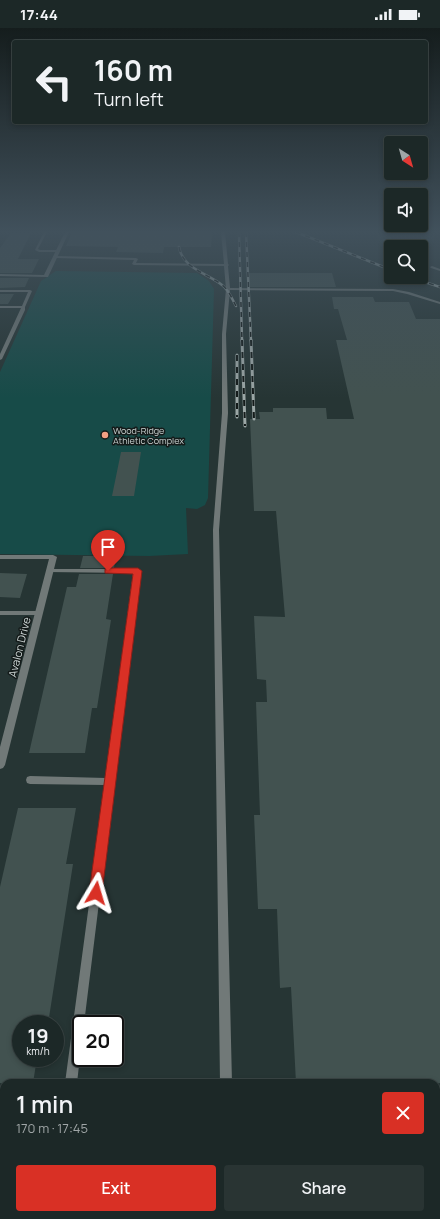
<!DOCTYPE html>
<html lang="en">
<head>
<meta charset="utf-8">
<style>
  :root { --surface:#1c2827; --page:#293433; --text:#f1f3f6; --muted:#a0a6a7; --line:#3a4444; --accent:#d93025 }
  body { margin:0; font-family:Manrope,sans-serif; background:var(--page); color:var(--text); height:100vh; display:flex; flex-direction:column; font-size:15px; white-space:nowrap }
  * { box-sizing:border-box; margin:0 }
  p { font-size:13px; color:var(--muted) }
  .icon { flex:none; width:22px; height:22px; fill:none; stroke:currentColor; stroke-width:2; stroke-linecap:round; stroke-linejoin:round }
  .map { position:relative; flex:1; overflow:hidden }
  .sheet { position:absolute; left:0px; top:1051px; width:440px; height:140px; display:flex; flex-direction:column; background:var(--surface); border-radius:12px 12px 0 0; box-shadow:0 2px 6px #0003,0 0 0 1px var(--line) }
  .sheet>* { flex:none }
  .banner { position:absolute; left:12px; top:12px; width:416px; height:84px; border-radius:4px; box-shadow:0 2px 6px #0003,0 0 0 1px var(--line); background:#1c2827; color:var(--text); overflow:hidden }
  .needle { width:26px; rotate:143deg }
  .buttons { position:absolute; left:384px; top:108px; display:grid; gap:8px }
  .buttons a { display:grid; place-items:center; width:44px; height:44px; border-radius:4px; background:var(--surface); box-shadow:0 2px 6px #0003,0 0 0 1px var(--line); font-size:20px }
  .speed { position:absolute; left:12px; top:987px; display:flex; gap:8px; font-size:20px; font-weight:700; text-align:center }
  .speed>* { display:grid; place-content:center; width:52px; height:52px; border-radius:50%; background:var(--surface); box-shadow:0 2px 6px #0003,0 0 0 1px var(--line); line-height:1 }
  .speed small { font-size:10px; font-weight:400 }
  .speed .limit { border:2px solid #111; border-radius:6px; background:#fff; color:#111 }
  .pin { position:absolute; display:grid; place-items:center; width:34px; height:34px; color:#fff; margin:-41px -17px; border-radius:50% 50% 50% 0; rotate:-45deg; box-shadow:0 0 4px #0007 }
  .pin .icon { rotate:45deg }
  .me { position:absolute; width:44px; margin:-22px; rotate:7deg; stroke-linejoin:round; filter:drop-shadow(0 0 3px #0008) }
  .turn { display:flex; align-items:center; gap:14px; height:84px; padding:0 16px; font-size:18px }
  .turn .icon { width:52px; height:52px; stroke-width:2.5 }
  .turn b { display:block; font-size:28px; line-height:34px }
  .round { display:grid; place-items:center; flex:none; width:42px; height:42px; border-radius:4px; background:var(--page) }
  .overview { display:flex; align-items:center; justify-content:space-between; height:68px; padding:0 16px }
  h1 { font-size:24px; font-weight:600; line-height:30px }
  .cta { display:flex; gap:8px; margin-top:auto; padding:8px 16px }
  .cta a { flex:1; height:46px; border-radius:4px; background:var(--accent); color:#fff; font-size:16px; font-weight:600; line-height:46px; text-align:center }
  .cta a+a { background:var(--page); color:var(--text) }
  .status { display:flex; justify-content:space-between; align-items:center; height:28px; padding:0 20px; background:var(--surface); direction:ltr }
  .status svg { height:11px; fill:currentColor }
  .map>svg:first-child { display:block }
  .green { fill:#174b48 }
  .building { fill:#425250 }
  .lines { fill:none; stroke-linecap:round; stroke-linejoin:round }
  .service { fill:#717978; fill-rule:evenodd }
  .minor { fill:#717978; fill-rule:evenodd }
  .rail-far1-casing { stroke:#9ca7a6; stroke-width:2.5 }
  .rail-casing { stroke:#9ca7a6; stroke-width:3 }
  .rail-far1 { stroke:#141b1a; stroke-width:1.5; stroke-dasharray:5; stroke-linecap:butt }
  .rail { stroke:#141b1a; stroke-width:2; stroke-dasharray:6; stroke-linecap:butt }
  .route { fill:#d93025; stroke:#8d1f18 }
  .poi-dot { fill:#f39f83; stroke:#141b1a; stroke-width:1.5 }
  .labels { text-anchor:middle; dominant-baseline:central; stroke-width:3; stroke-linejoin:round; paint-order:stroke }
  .far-poi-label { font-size:9px; fill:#ccd5d4; stroke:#141b1a; text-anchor:start }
  .street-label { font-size:11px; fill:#ccd5d4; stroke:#141b1a }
</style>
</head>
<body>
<div class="status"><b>17:44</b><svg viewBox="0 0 49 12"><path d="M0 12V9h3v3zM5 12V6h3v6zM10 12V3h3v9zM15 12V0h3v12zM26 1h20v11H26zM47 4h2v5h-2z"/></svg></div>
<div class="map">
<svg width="440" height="1191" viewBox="0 0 440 1191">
  <rect width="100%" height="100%" fill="#263534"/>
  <path class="green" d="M56,243L197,245L209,253L214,261L208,470L205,477L197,481L186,480L188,526L149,528L0,526V344L41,253Z"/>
  <path class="building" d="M72,204H212L211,219H164L163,225L116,224L118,219L66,218Z
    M11,205H31L18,231H39L32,245H0V220Z
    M249,245H332L336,259H249Z
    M0,250H29L25,259L0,260Z
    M0,266H14L8,276H0Z
    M332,269H373L375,274H409L416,291H440V1055H296L291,959L280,960L277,881H258L254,787H260L256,674H267L266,652L257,651L254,588L285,589L276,483H254L250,391H260L259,384H273V380H326L327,391H354L336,312H347L338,281H334Z
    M121,424H141L134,468H112Z
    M83,528H116L114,540H80Z
    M0,545L27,546L20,570L0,569Z
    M79,546H113L106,591L111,592L97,680H92L85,725H29L67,559H76Z
    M18,780H76L66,836H73L48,996H21V1030H37L33,1055H0V859Z"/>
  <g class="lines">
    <path class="service" d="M44,204H47L38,221L40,222H58L59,224H39L35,222Z
      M221,204H225L228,236L229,237L228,238L230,260L393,261L409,264L440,274V276L407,266L393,263L230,262L226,306L228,385L219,502L232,1055H220L213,502L222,385V306L226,261L224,238L134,237L132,236L134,232L56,230L54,229L56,228L136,230L138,231L136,235L224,236Z
      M432,238L440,241V243L431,240L430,239Z
      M0,262H30L32,263L25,279V282L2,331L0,332V326L21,280H0V278H22L28,264H0Z
      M49,541H137L140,543L84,996H81V1020L77,1055H65L105,757L30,756L27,755L26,752L27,749L30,748L106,750L133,545L47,544L46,543Z
      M0,583H39L42,585L39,587H0Z
      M0,1105H4V1117H0Z
      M49,1187H61L60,1191H48Z
      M222,1187H234V1191H222Z"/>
    <path class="minor" d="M65,204H69L48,249L0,248V246L44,247Z
      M0,527H53L57,529L5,737L3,740L0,741V719L49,531H0Z"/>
    <defs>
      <path id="rail-far1" d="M239,204L242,313
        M246,204L251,313
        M296,204L391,242
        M179,219C183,241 207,245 222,257C229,262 232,271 236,278
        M410,249L440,259"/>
      <path id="rail" d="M242,312L245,398
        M251,312L254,391
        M237,327V389"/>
    </defs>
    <use href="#rail-far1" class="rail-far1-casing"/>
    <use href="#rail" class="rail-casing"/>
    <use href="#rail-far1" class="rail-far1"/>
    <use href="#rail" class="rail"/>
  </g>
  <linearGradient id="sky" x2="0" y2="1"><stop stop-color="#151d1d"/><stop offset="0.55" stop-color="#41515c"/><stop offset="1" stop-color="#41515c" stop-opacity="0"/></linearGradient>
  <rect width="440" height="370" fill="url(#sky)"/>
  <path class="route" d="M108,540H138L142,543L102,865L100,869L96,871L91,869L89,865L133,546L105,545V541Z"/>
  <circle class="poi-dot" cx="105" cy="407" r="4"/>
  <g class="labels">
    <g class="far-poi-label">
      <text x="113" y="402">Wood-Ridge<tspan x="113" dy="10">Athletic Complex</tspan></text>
    </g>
    <g class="street-label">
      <text transform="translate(19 619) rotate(-76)">Avalon Drive</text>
    </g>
  </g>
</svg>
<div class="buttons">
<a><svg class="needle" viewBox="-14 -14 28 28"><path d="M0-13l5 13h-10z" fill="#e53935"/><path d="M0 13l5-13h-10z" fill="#a0a6a7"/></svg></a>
<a><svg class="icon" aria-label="sound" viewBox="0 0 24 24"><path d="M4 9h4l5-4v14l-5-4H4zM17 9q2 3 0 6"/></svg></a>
<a><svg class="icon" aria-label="search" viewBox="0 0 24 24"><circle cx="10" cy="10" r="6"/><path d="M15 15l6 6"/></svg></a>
</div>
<div class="speed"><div>19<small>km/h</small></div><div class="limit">20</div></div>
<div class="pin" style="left:108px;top:543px;background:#d93025"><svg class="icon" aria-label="arrive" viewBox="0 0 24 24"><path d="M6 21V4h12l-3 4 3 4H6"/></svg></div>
<svg class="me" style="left:96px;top:865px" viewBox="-20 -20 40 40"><path d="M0-17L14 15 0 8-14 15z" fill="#d93025" stroke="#fff" stroke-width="4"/></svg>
<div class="banner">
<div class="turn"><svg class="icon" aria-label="left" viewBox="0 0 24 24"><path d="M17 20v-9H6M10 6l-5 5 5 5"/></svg><div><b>160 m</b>Turn left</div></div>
</div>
<section class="sheet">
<div class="overview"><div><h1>1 min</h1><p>170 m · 17:45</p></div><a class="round" style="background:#d93025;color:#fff"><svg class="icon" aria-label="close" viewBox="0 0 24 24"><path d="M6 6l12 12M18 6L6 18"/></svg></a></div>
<div class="cta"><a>Exit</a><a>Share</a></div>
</section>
</div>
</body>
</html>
